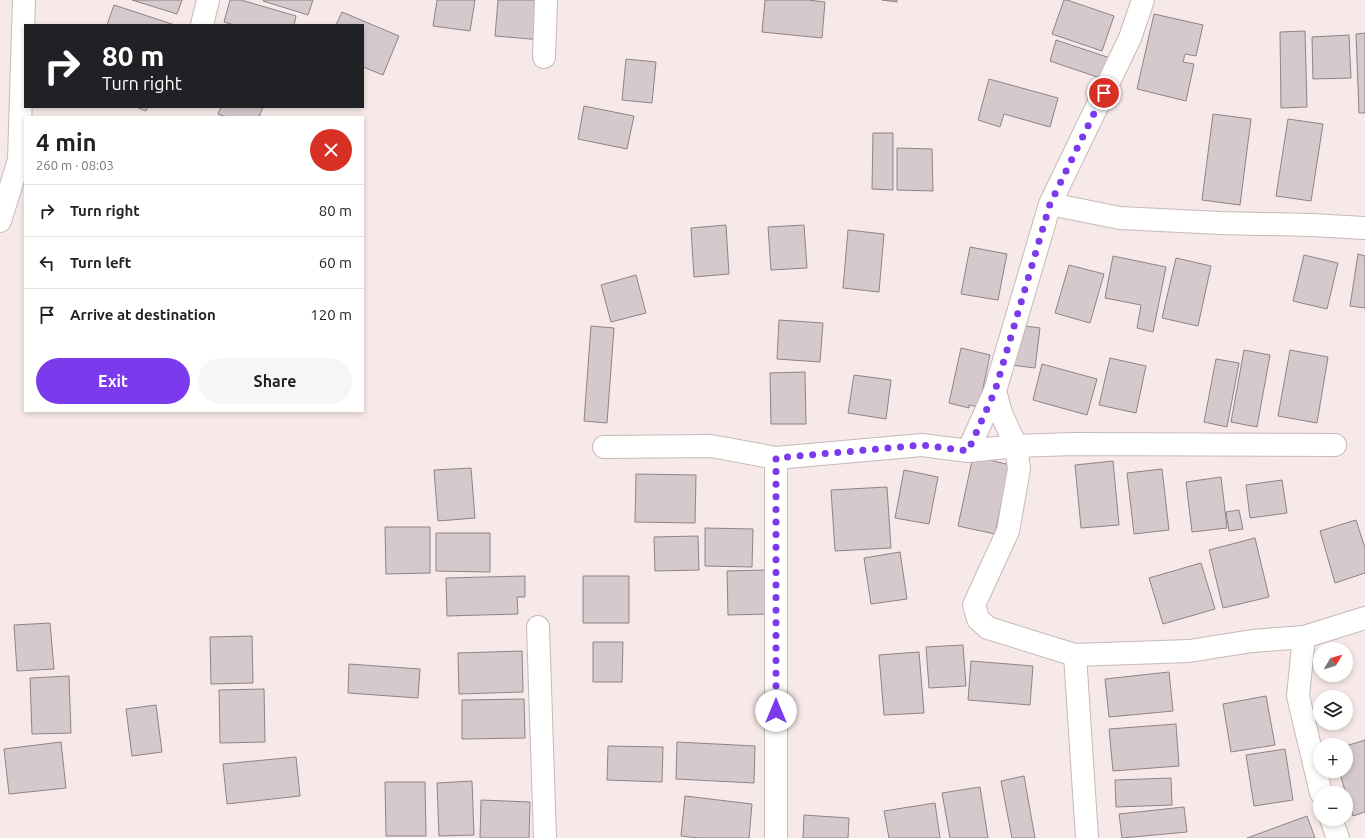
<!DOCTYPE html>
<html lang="en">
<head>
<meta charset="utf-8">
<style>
  :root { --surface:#fff; --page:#f6f6f6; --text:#222; --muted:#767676; --line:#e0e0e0; --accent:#7c3aed }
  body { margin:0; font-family:Ubuntu,sans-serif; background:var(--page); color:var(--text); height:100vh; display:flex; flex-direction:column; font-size:15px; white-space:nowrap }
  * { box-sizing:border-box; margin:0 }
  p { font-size:13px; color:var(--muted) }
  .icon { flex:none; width:22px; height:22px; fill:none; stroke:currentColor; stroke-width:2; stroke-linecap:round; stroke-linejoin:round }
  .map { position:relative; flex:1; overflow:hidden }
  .sheet { position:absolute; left:24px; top:116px; width:340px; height:296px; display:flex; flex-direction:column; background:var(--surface); border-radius:0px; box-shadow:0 2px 6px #0003 }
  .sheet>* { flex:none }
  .banner { position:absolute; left:24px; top:24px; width:340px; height:84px; border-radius:0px; box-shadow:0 2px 6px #0003; background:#202124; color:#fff; overflow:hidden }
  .needle { width:26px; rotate:52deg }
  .fabs { position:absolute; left:1313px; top:642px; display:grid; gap:8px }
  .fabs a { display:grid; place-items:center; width:40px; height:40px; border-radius:50%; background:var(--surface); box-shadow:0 2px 6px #0003; font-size:20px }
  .pin { position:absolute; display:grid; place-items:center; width:34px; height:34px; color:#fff; margin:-17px; border:2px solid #fff; border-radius:50%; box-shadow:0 1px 4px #0007 }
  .me { position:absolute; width:44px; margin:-22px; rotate:0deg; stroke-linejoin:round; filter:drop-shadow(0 0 3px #0008) }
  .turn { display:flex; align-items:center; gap:14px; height:84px; padding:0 12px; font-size:18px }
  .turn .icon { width:52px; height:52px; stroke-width:2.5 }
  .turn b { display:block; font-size:28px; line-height:34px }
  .round { display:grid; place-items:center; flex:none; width:42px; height:42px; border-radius:21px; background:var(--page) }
  .overview { display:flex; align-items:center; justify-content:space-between; height:68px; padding:0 12px }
  h1 { font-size:24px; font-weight:600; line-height:30px }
  .cta { display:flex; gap:8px; margin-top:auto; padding:8px 12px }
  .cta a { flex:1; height:46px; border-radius:24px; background:var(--accent); color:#fff; font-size:16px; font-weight:600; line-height:46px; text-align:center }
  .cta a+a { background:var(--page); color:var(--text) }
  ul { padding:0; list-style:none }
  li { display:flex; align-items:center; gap:12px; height:52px; padding:0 12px; border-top:1px solid var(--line) }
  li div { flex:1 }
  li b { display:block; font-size:15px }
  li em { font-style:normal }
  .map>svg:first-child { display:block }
  .building { fill:#d5c9cd; stroke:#8f8388 }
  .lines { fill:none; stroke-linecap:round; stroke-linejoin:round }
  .minor-casing { stroke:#c6b9b8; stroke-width:24 }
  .minor { stroke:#fff; stroke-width:22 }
  .route { stroke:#7c3aed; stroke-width:7; stroke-dasharray:0 12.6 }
</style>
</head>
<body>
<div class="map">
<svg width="1365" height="838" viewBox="0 0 1365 838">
  <rect width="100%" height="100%" fill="#f7e9e8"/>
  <path class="building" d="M132,0H182L177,14Z
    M230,0H241L296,16L294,25H234L224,22Z
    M264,0H313L308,15L263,1Z
    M437,0H475L470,31L433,26Z
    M498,0H545L542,40L495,36Z
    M765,0H808L825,2L822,38L762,32Z
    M882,0H897V2Z
    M1064,0H1067L1114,16L1102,51L1052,34Z
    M114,5L175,25H107Z
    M342,12L399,36L383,75L363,67V25H336Z
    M1154,14L1203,25L1196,56L1185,54L1183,62L1194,64L1186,101L1137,89Z
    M1305,31L1307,107L1281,108L1280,32Z
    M1365,33V113H1359L1356,34Z
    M1349,35L1351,78L1313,79L1312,37Z
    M1056,40L1113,59L1106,80L1050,61Z
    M626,59L656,62L652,103L622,100Z
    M989,79L1058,98L1050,127L1004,114L1000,127L978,120Z
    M584,106L634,116L627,149L578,139Z
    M136,107H148L146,111Z
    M221,107H263L259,117H226L218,114Z
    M1213,114L1251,119L1240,205L1202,200Z
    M1288,119L1323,124L1311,201L1276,196Z
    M873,133H893V190L872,189Z
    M897,148L932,149L933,191L897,190Z
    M726,225L729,274L694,277L691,228Z
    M804,225L807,268L771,270L768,227Z
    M848,230L884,234L879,292L843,288Z
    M970,247L1007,254L998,300L961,294Z
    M1358,254L1365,256V308L1350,306Z
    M1304,255L1338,263L1327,309L1293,301Z
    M1113,256L1166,267L1153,332L1137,328L1141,305L1105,298Z
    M1176,258L1211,266L1198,326L1162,318Z
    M1069,265L1104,274L1090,323L1055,313Z
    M636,275L646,313L611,322L601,285Z
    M779,320L823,323L820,362L777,359Z
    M1017,325L1040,328L1035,368L1011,365Z
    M591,326L614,328L607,423L584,421Z
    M961,348L990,355L979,407L969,405V408L949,403Z
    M1244,350L1270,355L1257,427L1231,422Z
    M1290,350L1328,357L1317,423L1278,416Z
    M1110,358L1146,366L1136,413L1099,405Z
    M1216,359L1239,363L1227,427L1204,422Z
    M1042,364L1097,379L1087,415L1033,400Z
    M805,372L806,424H771L770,373Z
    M854,375L891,380L886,419L848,413Z
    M973,456L1010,465L995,534L958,526Z
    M1113,461L1119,525L1081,528L1075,465Z
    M471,468L475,518L438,521L434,470Z
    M1162,469L1169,530L1134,534L1127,473Z
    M904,470L938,477L929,524L895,518Z
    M636,474L696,475L695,523L635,522Z
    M1221,477L1227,528L1192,532L1186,482Z
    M1282,480L1287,513L1250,518L1246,485Z
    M887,487L891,548L835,551L831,490Z
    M1239,510L1243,529L1229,531L1226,512Z
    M1356,520L1365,548V573L1335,583L1320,531Z
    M385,527H430V573L386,574Z
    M705,528L753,529L752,567L705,566Z
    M436,533H490V572L436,571Z
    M698,536L699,570L655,571L654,537Z
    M1255,538L1269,597L1223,608L1209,550Z
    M900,552L907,599L871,604L864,558Z
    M1201,563L1215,609L1163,624L1149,578Z
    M765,570L767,614L728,615L727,571Z
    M525,576V597H517L518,614L447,616L446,578Z
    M583,576H629V623H583Z
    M50,623L54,669L17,671L14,625Z
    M252,636L253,683L211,684L210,637Z
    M593,642H623L622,682H593Z
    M963,645L966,686L929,688L926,647Z
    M522,651L523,692L459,694L458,653Z
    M919,652L924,713L884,715L879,655Z
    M971,661L1033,666L1030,705L968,700Z
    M349,664L420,669L418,698L348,693Z
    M1169,672L1173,711L1109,717L1105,679Z
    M69,676L71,733L32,734L30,678Z
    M264,689L265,742L220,743L219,690Z
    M1266,696L1275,745L1231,752L1223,704Z
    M524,699L525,738L462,739V700Z
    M156,705L162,752L132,756L126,709Z
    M1176,724L1179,766L1113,771L1109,729Z
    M1365,740V812L1353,816L1339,771H1346V746Z
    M61,742L66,788L9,794L4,749Z
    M677,742L755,746L754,783L676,779Z
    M608,746L663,747L662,782L607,780Z
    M1285,749L1293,800L1254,806L1246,755Z
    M296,757L300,796L227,804L223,764Z
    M1024,776L1035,838H1012L1001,781Z
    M1171,778L1172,805L1116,807L1115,780Z
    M472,781L474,835L439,836L437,783Z
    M385,782H425L426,836H386Z
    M980,787L988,838H950L942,793Z
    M685,796L752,804L749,838H699L681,836Z
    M481,800L530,802L529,838H480Z
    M935,803L940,838H889L884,811Z
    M1184,807L1187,832L1122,838L1119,814Z
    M804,815L849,818L848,838H803Z
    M1307,816L1315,838H1247Z"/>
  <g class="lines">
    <defs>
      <path id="minor" d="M202,25L208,0
        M544,57L546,0
        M1050,204L1120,218L1220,223L1311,225L1365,228
        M0,221L19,160L24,0
        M995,391L1001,413L1016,446L1019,469L1008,531L974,605L978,619L988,628L1075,655L1189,651L1252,641L1304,637L1365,618
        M604,447L711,446L776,458L922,445L968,451L1016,446L1073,444L1335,445
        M968,451L995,391L1050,204L1130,38L1143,0
        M538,627L545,838
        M1304,637L1298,696L1321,793
        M1075,655L1087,838
        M1331,819L1338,838
        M776,838V458"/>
    </defs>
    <use href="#minor" class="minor-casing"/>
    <use href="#minor" class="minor"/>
  </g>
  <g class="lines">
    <path class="route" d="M776,711V458L922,445L968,451L995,391L1050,204L1104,93"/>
  </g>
</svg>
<div class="fabs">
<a><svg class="needle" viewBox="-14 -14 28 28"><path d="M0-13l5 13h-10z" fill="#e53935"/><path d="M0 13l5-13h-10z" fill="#767676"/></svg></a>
<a><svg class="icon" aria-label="layers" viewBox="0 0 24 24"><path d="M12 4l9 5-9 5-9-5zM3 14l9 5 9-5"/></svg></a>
<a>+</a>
<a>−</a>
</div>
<div class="pin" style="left:1104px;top:93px;background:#d93025"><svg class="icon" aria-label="arrive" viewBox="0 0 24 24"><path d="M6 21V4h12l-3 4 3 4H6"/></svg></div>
<svg class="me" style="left:776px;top:711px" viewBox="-20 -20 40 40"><circle r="19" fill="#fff"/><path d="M0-13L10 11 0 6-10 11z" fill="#7c3aed"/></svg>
<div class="banner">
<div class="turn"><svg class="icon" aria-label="right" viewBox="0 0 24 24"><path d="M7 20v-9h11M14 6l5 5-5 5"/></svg><div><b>80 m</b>Turn right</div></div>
</div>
<section class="sheet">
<div class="overview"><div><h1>4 min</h1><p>260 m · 08:03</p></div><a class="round" style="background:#d93025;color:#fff"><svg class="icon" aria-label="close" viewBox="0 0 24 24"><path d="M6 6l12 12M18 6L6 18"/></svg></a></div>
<ul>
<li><svg class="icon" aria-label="right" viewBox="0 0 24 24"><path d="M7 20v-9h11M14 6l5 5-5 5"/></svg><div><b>Turn right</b></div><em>80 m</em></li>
<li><svg class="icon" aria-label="left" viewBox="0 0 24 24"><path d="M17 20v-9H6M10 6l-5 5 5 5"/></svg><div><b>Turn left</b></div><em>60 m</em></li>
<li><svg class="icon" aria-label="arrive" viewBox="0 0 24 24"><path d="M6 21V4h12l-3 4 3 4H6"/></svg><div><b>Arrive at destination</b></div><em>120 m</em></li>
</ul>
<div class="cta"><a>Exit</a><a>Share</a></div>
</section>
</div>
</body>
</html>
